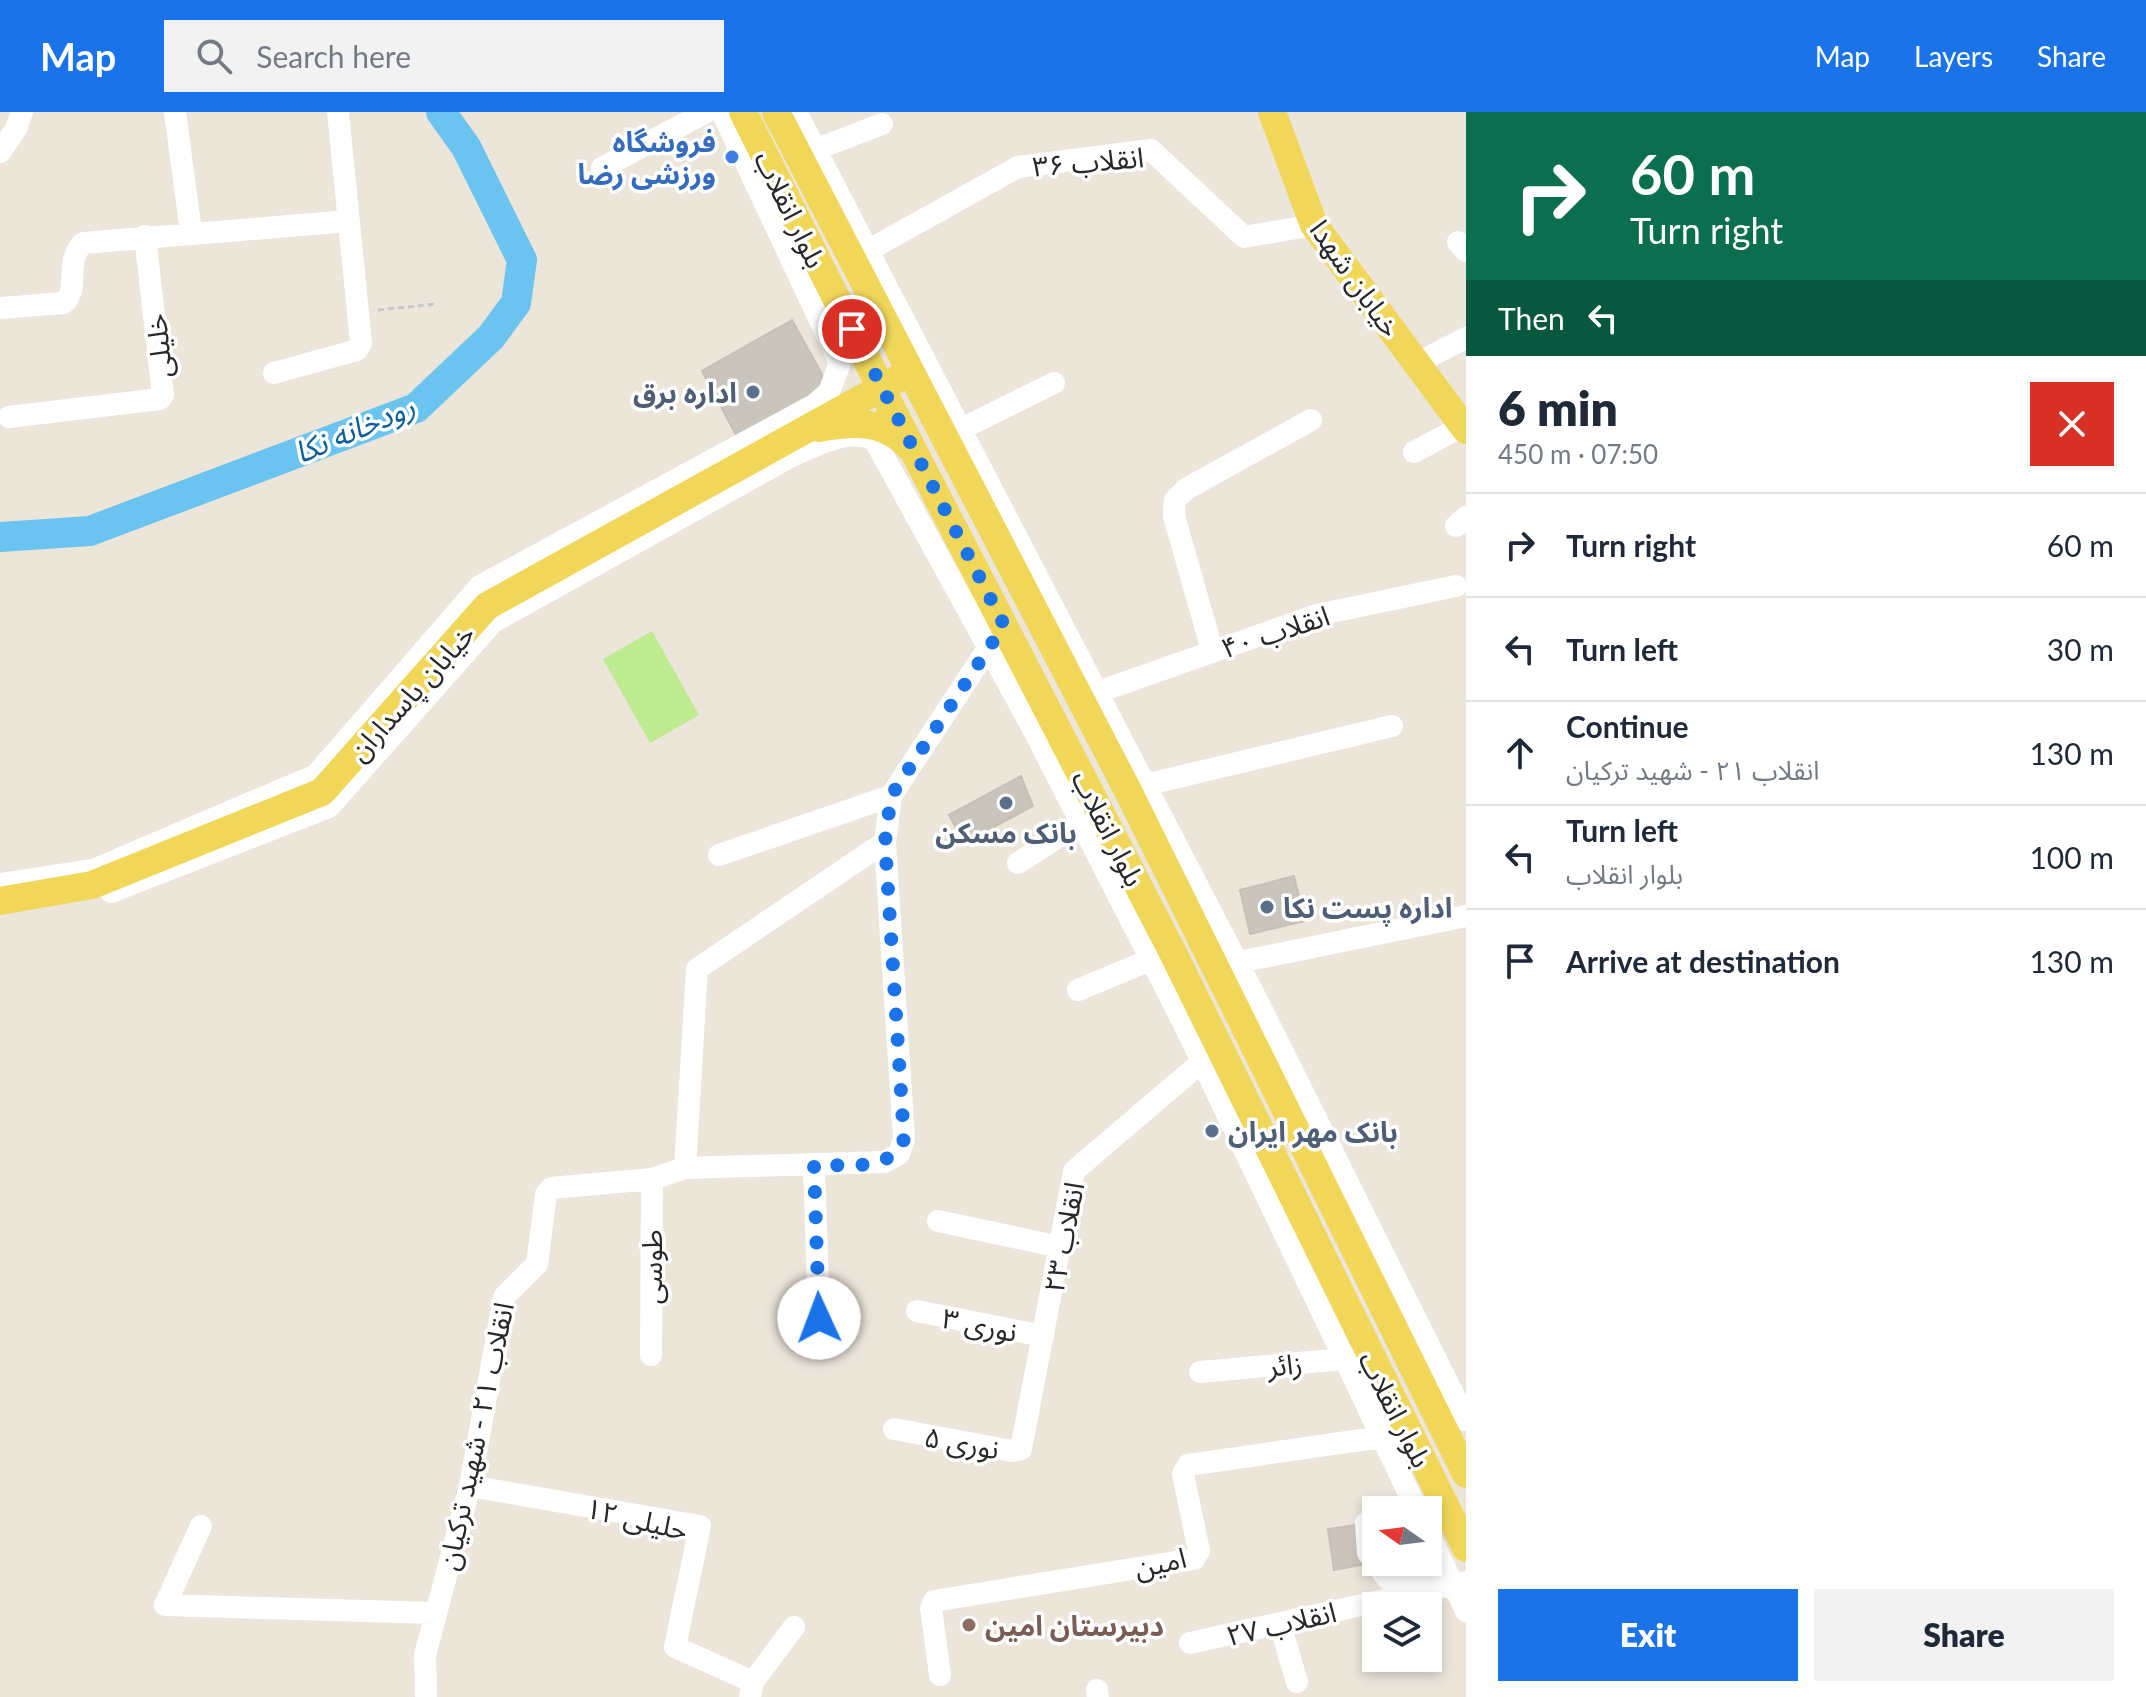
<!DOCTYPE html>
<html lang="en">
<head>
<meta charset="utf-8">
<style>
  :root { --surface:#fff; --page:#f2f2f3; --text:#1f2937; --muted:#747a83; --line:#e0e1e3; --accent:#1a73e8 }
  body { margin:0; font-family:Lato,"Noto Sans Arabic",sans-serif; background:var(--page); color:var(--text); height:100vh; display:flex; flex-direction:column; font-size:30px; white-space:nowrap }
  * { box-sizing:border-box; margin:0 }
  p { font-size:26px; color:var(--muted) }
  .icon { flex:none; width:44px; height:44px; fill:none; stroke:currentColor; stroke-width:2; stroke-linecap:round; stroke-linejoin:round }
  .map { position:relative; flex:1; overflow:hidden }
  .drawer { display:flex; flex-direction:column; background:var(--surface); width:680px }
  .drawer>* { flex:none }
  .top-card { background:#0b6e4f; color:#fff; overflow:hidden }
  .needle { width:52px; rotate:284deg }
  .buttons { position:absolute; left:1362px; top:1384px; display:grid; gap:16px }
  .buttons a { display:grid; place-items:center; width:80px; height:80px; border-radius:0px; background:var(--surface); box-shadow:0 4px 12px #0003; font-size:40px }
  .pin { position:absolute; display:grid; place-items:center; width:68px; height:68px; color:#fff; margin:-34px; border:4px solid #fff; border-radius:50%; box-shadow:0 2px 8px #0007 }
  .me { position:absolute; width:88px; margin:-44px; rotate:358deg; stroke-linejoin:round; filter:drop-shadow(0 0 6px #0008) }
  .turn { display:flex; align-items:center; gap:28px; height:168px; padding:0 32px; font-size:36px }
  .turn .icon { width:104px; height:104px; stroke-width:2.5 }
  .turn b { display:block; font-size:56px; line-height:68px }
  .then { display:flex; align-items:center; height:76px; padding:0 32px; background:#0003; gap:16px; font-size:30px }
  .round { display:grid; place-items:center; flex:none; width:84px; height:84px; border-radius:0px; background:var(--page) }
  .head { display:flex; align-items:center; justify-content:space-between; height:136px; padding:0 32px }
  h1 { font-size:48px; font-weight:800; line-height:60px }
  .button { display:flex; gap:16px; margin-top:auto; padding:16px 32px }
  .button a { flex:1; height:92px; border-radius:0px; background:var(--accent); color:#fff; font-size:32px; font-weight:800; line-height:92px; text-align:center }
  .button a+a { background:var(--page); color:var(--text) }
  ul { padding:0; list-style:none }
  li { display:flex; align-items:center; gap:24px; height:104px; padding:0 32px; border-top:2px solid var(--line) }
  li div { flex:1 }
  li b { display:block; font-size:30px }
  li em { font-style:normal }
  header { display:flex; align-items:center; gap:48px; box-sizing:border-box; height:112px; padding:0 40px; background:var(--accent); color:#fff }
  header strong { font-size:38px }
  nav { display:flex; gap:44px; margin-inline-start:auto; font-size:28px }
  .search { width:560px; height:72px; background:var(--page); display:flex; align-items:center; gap:20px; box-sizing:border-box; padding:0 28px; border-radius:0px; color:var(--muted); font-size:30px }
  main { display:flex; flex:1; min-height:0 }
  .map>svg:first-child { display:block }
  .pitch { fill:#beea90 }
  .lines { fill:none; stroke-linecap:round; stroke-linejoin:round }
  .river { stroke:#6bc3ef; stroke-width:30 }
  .building { fill:#c9c4bc; stroke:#c6c1b4; stroke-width:2 }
  .path { stroke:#c7c7c7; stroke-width:3; stroke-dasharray:6 4; stroke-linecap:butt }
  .minor { stroke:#fff; stroke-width:22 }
  .major { stroke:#f1d759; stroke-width:28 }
  .route { stroke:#1a73e8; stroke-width:14; stroke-dasharray:0 25.2 }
  .shop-dot { fill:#3f7fe0; stroke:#fff; stroke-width:3 }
  .service-dot { fill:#5c6f8a; stroke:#fff; stroke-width:3 }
  .education-dot { fill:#8d6e63; stroke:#fff; stroke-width:3 }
  .labels { text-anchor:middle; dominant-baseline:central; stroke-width:7; stroke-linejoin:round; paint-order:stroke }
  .shop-label { font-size:28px; font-weight:bold; fill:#366cbe; stroke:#fff; text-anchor:end }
  .street-label { font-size:28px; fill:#282828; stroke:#fff }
  .service-label { font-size:28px; font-weight:bold; fill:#4e5e75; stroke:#fff; text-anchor:start }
  .education-label { font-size:28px; font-weight:bold; fill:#785e54; stroke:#fff; text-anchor:start }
  .water-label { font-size:30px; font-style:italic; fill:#0c5f99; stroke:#fff }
</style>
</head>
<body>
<header>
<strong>Map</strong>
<div class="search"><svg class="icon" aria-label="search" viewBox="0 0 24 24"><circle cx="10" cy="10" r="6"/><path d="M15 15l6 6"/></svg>Search here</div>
<nav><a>Map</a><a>Layers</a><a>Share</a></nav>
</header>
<main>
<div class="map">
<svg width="1466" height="1585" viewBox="0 0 1466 1585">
  <rect width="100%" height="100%" fill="#ebe5da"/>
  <path class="pitch" d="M652,519L699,603L650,631L603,547Z"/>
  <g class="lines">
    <path class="river" d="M0,425L90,419L416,296L491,225L516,191L522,148L466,35L441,0"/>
  </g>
  <path class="building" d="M792,208L822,262V271L817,280L737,325L702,259Z
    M1021,664L1033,694L964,731L949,703Z
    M1294,764L1305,809L1250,822L1240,778Z
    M1376,1410V1450L1334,1458L1328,1417Z"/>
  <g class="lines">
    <path class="path" d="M378,198L436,192"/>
    <path class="minor" d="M175,0L191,120
      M796,0L1261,896L1466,1308
      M0,40L16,17L22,0
      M804,42L882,12
      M602,56L706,0
      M1458,130L1466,139
      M858,144L1018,55L1151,38L1244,125L1314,113
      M0,196L64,191C81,174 63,152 83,131L349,109
      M1417,251L1466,226
      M274,261L357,238L361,231L338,0
      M9,305L160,287L163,283L145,124
      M949,323L1054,271
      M1414,340L1463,314
      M1456,414L1466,405
      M1212,538L1174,404L1175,388L1186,377L1311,308
      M1098,580L1317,503L1456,474
      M1132,676L1392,614
      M719,743L891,684
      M1018,751L1091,704
      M0,772L93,758L316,663L480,474L814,293L829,280L840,251L722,0
      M111,780L329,695L493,510L790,345C815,334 845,316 874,327L1032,615L1183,910L1417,1398
      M1224,853L1466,804
      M1078,878L1162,843
      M814,1053L819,1206
      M685,1056L884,1050L899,1042L904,1027L885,730
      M938,1109L1060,1135
      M917,1199L1043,1224
      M651,1243L652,1067
      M1200,1260L1354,1246
      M894,1317L1012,1339L1021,1337L1074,1059L1211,942
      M470,1374L700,1414L675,1535L753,1570
      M1376,1403L1366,1411L1368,1441L1388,1467L1446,1464
      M201,1414L165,1493L435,1501
      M1428,1421L1466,1499
      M1280,1512L1297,1570
      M1190,1531L1466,1470
      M940,1563L931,1496L934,1489L1194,1447L1199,1439L1183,1362L1188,1353L1396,1323
      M1097,1578L1098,1585
      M750,1584L753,1570L794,1515
      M426,1585L425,1543L470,1374L504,1185L537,1152L546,1082L551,1076L652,1067L685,1056L697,857L885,730L891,684L994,527"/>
    <path class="major" d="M743,0L881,276L1172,839L1466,1436
      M776,0L1127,677L1466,1362
      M1272,0L1314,113L1466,318
      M819,316C852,310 885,307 909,335
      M0,789L92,773L322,680L487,494L897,267"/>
  </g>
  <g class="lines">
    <path class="route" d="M819,1206L814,1053C845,1052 891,1061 904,1027L885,730L891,684L1004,513L852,217"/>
  </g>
  <circle class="shop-dot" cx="732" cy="45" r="8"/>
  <g class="service-dot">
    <circle cx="753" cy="280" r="8"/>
    <circle cx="1006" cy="691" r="8"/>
    <circle cx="1267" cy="795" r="8"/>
    <circle cx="1212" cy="1019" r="8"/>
  </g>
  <circle class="education-dot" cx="969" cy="1513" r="8"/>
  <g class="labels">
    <g class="shop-label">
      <text x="716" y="29">فروشگاه<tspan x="716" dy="32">ورزشی رضا</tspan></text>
    </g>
    <g class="street-label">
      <text transform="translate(1088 49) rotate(-5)">انقلاب ۳۶</text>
      <text transform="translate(791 97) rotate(64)">بلوار انقلاب</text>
      <text transform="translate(1356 166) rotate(55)">خیابان شهدا</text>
      <text transform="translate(158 234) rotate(-96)">خلیلی</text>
      <text transform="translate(1275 519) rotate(-18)">انقلاب ۴۰</text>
      <text transform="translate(411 580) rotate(-48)">خیابان پاسداران</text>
      <text transform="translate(1109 716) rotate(63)">بلوار انقلاب</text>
      <text transform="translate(1063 1125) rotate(-79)">انقلاب ۲۳</text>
      <text transform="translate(651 1155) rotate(-90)">طوسی</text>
      <text transform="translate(980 1212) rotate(11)">نوری ۳</text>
      <text transform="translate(1285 1252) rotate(-5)">زائر</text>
      <text transform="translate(1396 1297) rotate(63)">بلوار انقلاب</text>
      <text transform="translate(475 1324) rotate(-78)">انقلاب ۲۱ - شهید ترکیان</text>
      <text transform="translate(962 1330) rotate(10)">نوری ۵</text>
      <text transform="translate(637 1406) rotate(13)">حلیلی ۱۲</text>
      <text transform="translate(1160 1450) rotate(-13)">امین</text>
      <text transform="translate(1281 1511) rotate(-13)">انقلاب ۲۷</text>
    </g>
    <g class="service-label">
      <text x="737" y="280" text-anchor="end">اداره برق</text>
      <text x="1006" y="720" text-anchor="middle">بانک مسکن</text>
      <text x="1283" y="795">اداره پست نکا</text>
      <text x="1228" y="1019">بانک مهر ایران</text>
    </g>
    <g class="education-label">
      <text x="985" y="1513">دبیرستان امین</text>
    </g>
    <g class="water-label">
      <text transform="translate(354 316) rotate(-23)">رودخانه نکا</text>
    </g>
  </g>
</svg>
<div class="buttons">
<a><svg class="needle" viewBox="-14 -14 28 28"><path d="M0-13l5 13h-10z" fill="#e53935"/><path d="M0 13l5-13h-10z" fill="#747a83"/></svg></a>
<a><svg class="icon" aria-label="layers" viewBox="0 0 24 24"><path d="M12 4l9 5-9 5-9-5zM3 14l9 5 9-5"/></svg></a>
</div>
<div class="pin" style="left:852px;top:217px;background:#d93025"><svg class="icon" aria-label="arrive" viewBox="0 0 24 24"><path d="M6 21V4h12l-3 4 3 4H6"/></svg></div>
<svg class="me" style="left:819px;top:1206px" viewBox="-20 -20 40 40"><circle r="19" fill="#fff"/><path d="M0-13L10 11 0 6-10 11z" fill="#1a73e8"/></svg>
</div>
<section class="drawer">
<div class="top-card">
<div class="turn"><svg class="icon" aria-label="right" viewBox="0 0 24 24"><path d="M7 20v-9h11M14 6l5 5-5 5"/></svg><div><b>60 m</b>Turn right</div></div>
<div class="then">Then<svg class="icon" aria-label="left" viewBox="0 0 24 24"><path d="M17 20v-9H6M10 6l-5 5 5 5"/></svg></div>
</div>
<div class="head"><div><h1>6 min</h1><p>450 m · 07:50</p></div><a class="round" style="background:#d93025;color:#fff"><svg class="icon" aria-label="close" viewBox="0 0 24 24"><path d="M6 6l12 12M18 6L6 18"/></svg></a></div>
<ul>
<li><svg class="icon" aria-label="right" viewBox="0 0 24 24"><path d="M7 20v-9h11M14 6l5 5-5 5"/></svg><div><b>Turn right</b></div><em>60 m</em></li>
<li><svg class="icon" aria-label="left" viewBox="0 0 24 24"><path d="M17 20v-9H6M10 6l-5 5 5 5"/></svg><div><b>Turn left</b></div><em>30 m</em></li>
<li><svg class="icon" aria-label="ahead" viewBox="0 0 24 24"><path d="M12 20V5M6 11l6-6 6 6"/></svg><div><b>Continue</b><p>انقلاب ۲۱ - شهید ترکیان</p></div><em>130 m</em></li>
<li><svg class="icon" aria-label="left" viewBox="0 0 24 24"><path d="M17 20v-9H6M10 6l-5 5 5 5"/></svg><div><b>Turn left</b><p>بلوار انقلاب</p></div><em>100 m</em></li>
<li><svg class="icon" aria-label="arrive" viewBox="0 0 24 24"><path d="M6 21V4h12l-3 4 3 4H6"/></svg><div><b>Arrive at destination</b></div><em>130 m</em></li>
</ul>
<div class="button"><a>Exit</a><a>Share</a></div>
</section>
</main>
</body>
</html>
